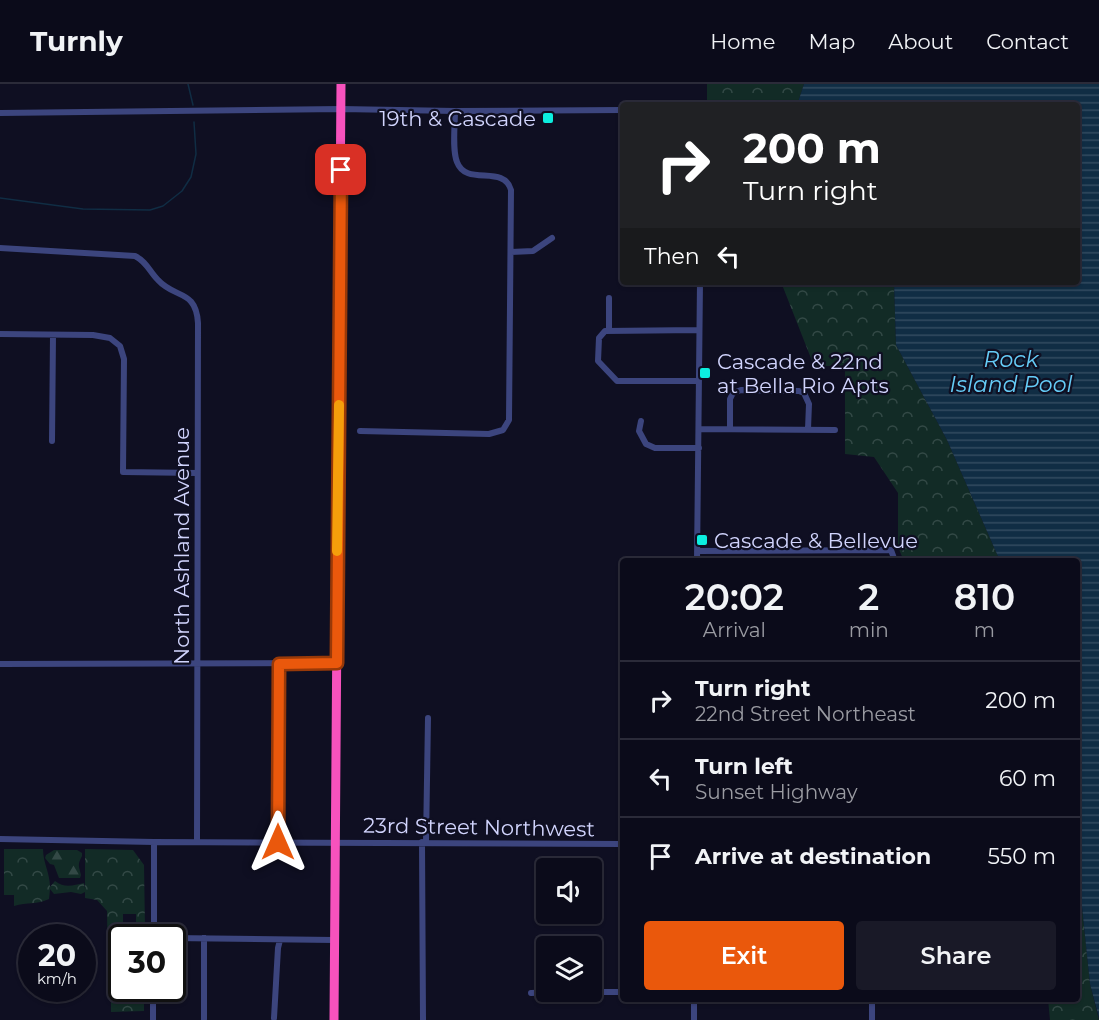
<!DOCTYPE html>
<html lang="en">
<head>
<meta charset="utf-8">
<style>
  :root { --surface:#0b0b1a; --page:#191927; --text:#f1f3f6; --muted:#9a9ba2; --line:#2b2b39; --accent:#ea580c }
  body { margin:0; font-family:Montserrat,sans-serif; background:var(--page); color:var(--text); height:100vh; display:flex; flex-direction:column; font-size:22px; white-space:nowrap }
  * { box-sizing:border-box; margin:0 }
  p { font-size:20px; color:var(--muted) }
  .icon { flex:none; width:33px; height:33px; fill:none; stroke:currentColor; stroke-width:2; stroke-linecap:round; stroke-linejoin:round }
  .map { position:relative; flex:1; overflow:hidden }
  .details { position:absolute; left:620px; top:474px; width:460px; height:444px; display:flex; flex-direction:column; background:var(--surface); border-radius:6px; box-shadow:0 2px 4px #0004,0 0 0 2px var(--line) }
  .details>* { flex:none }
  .banner { position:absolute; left:620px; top:18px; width:460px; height:183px; border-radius:6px; box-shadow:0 2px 4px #0004,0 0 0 2px var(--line); background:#202124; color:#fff; overflow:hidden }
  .tools { position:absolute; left:536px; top:774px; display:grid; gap:12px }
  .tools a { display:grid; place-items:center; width:66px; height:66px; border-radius:6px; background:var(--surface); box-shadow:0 2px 4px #0004,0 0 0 2px var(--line); font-size:30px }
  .speed { position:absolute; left:18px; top:840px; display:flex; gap:12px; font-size:30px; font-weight:700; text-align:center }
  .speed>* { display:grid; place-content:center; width:78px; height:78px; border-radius:50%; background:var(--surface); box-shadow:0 2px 4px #0004,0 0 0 2px var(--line); line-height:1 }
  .speed small { font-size:15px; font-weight:400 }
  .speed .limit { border:3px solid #111; border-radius:9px; background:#fff; color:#111 }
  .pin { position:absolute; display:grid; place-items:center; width:51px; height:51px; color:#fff; margin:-26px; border-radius:12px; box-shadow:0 3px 9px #0006 }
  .me { position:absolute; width:66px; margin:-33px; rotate:0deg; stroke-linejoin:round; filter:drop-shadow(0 0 4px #0008) }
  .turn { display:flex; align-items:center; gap:21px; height:126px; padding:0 24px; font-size:27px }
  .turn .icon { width:78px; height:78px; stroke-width:2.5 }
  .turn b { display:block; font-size:42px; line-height:51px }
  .then { display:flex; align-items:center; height:57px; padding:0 24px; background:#0003; gap:12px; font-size:22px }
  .eta { display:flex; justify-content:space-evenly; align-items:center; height:102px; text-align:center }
  .eta b { font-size:36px; font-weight:600; line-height:42px }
  .cta { display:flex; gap:12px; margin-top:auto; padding:12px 24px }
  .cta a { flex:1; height:69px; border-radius:6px; background:var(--accent); color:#fff; font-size:24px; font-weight:600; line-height:69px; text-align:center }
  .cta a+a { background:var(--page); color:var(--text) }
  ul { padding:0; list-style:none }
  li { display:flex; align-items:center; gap:18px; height:78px; padding:0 24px; border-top:2px solid var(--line) }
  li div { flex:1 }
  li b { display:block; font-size:22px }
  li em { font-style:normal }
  header { display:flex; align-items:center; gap:36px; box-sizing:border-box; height:84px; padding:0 30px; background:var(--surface); border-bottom:2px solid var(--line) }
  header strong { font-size:28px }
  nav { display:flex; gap:33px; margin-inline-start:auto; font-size:21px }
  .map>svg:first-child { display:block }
  .forest { fill:url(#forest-firs) }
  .park { fill:url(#park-crowns) }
  .water { fill:url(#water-rules) }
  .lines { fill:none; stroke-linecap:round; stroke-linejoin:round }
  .stream { stroke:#102d44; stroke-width:1.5 }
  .minor { stroke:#3c457e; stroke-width:6 }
  .highway { stroke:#f752bd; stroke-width:9 }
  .route-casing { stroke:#983908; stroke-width:15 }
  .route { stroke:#ea580c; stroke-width:10 }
  .slow { stroke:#f59e0b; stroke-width:10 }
  .poi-dot { fill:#0ceedf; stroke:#0f0f22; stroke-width:2 }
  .labels { text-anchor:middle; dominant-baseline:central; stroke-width:4.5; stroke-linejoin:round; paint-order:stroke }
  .poi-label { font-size:21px; fill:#d1d4fd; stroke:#0f0f22; text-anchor:start }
  .street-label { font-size:21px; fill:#d1d4fd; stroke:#0f0f22 }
  .water-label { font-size:22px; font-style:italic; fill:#65ccf7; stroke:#0f0f22 }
</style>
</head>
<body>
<header>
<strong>Turnly</strong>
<nav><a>Home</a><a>Map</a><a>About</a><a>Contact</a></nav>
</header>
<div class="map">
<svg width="1099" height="936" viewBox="0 0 1099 936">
  <defs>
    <pattern id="forest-firs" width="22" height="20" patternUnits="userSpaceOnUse" patternTransform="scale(1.5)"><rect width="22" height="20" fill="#122b26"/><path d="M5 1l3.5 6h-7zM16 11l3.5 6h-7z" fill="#334946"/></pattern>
    <pattern id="park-crowns" width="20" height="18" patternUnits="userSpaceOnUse" patternTransform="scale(1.5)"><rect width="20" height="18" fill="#122b26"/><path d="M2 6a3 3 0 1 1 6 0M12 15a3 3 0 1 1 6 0" fill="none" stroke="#334946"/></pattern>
    <pattern id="water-rules" width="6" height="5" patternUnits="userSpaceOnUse" patternTransform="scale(1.5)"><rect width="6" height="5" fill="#102d44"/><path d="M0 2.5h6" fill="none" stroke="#324b60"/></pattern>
  </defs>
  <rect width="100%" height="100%" fill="#0f0f22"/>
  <path class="forest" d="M54,766H77L82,769V772C77,781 79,782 81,791L80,794H59L54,781L50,780L45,774L46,771Z"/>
  <path class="park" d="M707,0H804L797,21H707Z
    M781,198H894L896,261L947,356L1000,477H904L898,463V409L874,373L845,370V282H814Z
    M4,765H43C43,779 50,789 50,803L55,797C65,805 74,801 84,799L85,805V765L133,766L144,781L145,845H136V830H123V846L145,847V853L122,854V904L144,905V927L111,928V896L108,885L107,827L97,816L85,814V808L81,810L71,808L54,810L50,805L49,815C37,821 27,818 14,822V811H4Z
    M1077,775L1090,900L1099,936H1050L1048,915H1077Z"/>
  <path class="water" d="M804,0H1099V934L1090,900L1077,775V477H1000L947,356L896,261L894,198H1077V21H797Z"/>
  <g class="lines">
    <path class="stream" d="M188,0L193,21
      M0,114L83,125L150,126L163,122L182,107L191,93L196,70L194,38"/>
    <path class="minor" d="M0,29L341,25L455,27L622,26
      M0,164L135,172C147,178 149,187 158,196C175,215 196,205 198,239L197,757
      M511,168L533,167L552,154
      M609,247V214
      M0,250L93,251L110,254L120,262L124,275L123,388L197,389
      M699,297H617L598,277L599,254L605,247L699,246
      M641,337L639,347L646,360L655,364H699
      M699,345L835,346
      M730,345V315L733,309L741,306L799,307L804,309L809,320L808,345
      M360,347L489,350L503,346L509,336L511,106C504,80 466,103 457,78C452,66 455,41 455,27
      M52,357L53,251
      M697,467L891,466L895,477
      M697,477L700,198
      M0,580L337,579
      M0,755L154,758L622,760
      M278,758L279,580
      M422,758L423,936
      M426,758L428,634
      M154,854V758
      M172,854L334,856
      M559,908H622
      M531,909L556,908
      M274,934L278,864L280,856
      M204,935V854
      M153,936V904
      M694,936V915
      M872,936V915"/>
    <path class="highway" d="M334,936L341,0"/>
  </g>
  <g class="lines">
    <defs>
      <path id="route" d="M278,758L279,580L337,579L341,86"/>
    </defs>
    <use href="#route" class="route-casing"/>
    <use href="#route" class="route"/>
    <path class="slow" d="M337,467L339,321"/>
  </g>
  <g class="poi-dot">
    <rect x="542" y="28" width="12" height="12" rx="3"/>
    <rect x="699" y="283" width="12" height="12" rx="3"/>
    <rect x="696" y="450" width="12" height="12" rx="3"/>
  </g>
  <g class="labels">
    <g class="poi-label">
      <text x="536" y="34" text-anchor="end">19th &amp; Cascade</text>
      <text x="717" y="277">Cascade &amp; 22nd<tspan x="717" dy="24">at Bella Rio Apts</tspan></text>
      <text x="714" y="456">Cascade &amp; Bellevue</text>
    </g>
    <g class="street-label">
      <text transform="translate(181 462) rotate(-90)">North Ashland Avenue</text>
      <text transform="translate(479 743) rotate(1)">23rd Street Northwest</text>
    </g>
    <g class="water-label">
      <text x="1011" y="275">Rock<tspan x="1011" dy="25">Island Pool</tspan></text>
    </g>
  </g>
</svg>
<div class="tools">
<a><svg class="icon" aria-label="sound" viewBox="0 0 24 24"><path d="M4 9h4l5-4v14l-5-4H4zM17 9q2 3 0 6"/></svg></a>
<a><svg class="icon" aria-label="layers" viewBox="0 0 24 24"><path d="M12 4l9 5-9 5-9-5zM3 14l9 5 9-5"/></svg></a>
</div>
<div class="speed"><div>20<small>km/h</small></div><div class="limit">30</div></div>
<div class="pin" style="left:341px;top:86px;background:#d93025"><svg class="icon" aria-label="arrive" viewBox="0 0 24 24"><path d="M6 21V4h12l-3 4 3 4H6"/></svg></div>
<svg class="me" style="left:278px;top:758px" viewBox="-20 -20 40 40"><path d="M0-17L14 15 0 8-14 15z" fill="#ea580c" stroke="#fff" stroke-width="4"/></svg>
<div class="banner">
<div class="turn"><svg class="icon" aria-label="right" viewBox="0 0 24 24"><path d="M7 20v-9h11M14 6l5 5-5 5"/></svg><div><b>200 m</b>Turn right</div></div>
<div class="then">Then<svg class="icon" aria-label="left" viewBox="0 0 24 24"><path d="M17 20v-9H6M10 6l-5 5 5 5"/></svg></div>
</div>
<section class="details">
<div class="eta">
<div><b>20:02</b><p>Arrival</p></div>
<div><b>2</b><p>min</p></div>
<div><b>810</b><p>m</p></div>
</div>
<ul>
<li><svg class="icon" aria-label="right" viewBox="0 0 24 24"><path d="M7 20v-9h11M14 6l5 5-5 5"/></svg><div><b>Turn right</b><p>22nd Street Northeast</p></div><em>200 m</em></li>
<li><svg class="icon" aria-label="left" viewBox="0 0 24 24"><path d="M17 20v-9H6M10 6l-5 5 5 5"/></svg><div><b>Turn left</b><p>Sunset Highway</p></div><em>60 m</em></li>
<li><svg class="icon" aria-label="arrive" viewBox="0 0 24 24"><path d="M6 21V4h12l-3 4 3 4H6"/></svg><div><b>Arrive at destination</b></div><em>550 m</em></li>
</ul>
<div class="cta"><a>Exit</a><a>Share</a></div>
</section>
</div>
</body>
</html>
